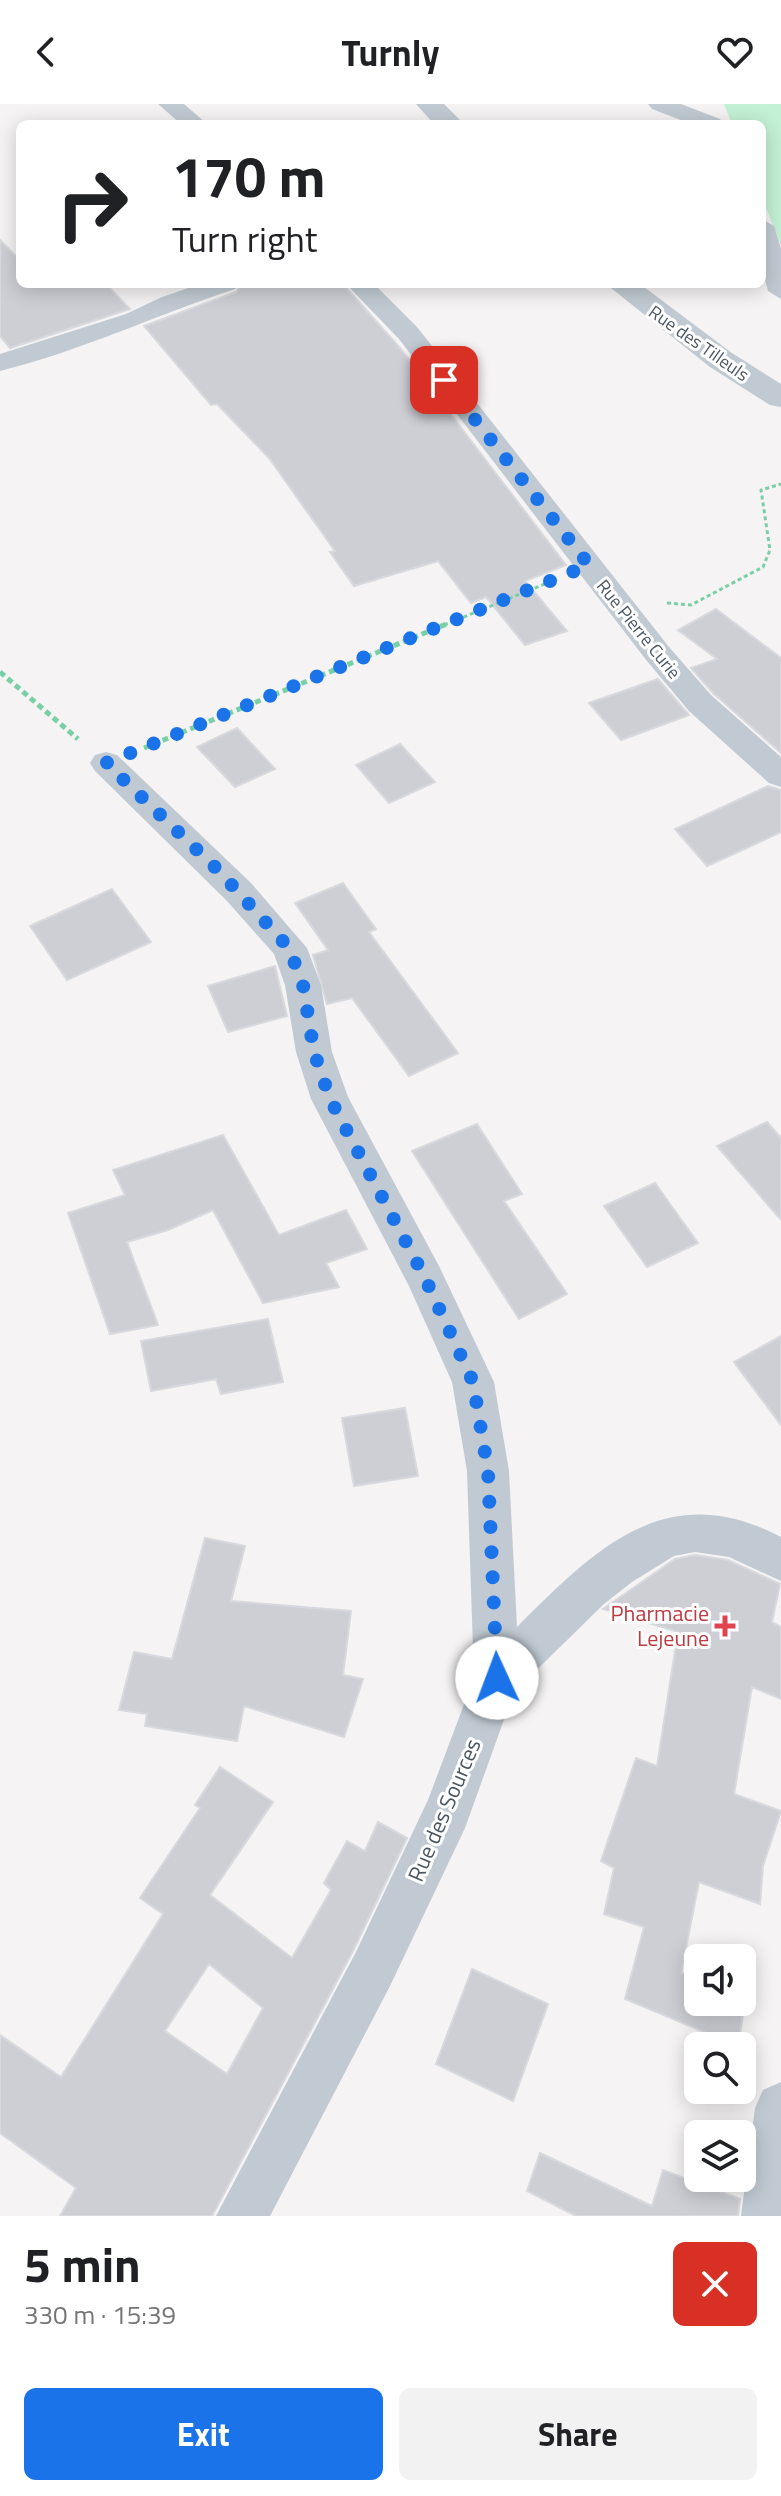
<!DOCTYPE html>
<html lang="en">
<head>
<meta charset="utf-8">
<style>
  :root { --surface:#fff; --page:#f2f2f2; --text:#202124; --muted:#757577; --accent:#1a73e8 }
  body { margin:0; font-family:"Titillium Web",sans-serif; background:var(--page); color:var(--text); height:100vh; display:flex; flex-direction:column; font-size:30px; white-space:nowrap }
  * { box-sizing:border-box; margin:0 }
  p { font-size:26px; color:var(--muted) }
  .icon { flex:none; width:44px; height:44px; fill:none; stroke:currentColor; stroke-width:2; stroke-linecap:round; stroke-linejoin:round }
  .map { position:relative; height:2112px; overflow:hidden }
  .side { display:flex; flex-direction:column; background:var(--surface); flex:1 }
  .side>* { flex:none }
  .hud { position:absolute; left:16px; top:16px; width:750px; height:168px; border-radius:12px; box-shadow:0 4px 20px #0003; background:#fff; color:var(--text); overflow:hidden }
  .tools { position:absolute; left:684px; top:1840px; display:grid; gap:16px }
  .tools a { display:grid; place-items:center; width:72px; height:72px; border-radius:12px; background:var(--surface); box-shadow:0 4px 20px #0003; font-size:40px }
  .pin { position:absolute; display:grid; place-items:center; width:68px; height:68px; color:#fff; margin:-34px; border-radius:16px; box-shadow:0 4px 12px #0006 }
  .me { position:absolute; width:88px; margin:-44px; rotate:358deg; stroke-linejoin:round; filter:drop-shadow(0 0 6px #0008) }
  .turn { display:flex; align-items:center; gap:28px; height:168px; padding:0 24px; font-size:36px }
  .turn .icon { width:104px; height:104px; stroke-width:2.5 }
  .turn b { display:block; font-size:56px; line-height:68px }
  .round { display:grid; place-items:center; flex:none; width:84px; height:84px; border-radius:12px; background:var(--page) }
  .head { display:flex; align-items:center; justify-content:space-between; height:136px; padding:0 24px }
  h1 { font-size:48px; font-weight:700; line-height:60px }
  .primary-button { display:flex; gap:16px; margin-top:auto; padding:16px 24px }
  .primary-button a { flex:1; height:92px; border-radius:12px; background:var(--accent); color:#fff; font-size:32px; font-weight:700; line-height:92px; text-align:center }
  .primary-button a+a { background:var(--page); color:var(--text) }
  header { display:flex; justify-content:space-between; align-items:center; height:104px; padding:0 24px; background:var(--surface); font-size:36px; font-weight:700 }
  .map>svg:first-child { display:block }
  .green { fill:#c3f1d5 }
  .building { fill:#cdcfd5; stroke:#d7d9de; stroke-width:2; fill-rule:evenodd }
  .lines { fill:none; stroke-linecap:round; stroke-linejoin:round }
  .path-far1 { stroke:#7ad0a6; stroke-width:3; stroke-dasharray:4 3; stroke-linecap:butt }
  .path { stroke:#7ad0a6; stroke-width:5; stroke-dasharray:6 4; stroke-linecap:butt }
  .minor { fill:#c1cad2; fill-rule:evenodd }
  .tertiary { fill:#c1cad2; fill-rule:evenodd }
  .route { stroke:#1a73e8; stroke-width:14; stroke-dasharray:0 25.2 }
  .health-dot { fill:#e0444e; stroke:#fff; stroke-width:3 }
  .labels { text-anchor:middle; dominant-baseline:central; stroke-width:6; stroke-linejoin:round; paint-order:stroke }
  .far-street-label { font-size:18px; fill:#4a5661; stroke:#fff }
  .health-label { font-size:22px; fill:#be3a42; stroke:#fff; text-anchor:end }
  .street-label { font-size:22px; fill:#4a5661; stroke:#fff }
</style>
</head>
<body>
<header><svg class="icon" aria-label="back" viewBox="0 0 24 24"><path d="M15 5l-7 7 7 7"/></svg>Turnly<svg class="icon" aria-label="heart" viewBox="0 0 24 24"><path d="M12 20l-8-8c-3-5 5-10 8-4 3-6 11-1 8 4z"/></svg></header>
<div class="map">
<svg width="781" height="2112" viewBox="0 0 781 2112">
  <rect width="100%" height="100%" fill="#f5f3f3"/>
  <path class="green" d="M724,0H781V141L762,94V20H732Z"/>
  <path class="building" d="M0,136L20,156V180H106L130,205L10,244L0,232Z
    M242,180H343L400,244L566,461L525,477L567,527L525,541L486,493L471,499L438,457L354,482L330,448L335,447L269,354L217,300L211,301L144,222L236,188Z
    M716,505L781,554V649L713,589L691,564L717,555L678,526Z
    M658,575L689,611L621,636L589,599Z
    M237,624L275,665L235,683L197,643Z
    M400,640L435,678L389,699L356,661Z
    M768,682L781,686V728L738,748L707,762L675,725Z
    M343,779L376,825L369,828L458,949L409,972L352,894L327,900L313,851L328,846L295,799Z
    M112,785L151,838L67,876L30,822Z
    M275,862L287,912L228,928L208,882Z
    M767,1018L781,1034V1116L717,1042Z
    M477,1020L522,1090L504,1097L567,1190L519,1215L412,1047Z
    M223,1031L279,1131L346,1106L367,1145L326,1159L339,1183L263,1199L213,1106L168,1126L127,1138L158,1221L110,1230L68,1109L125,1091L113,1066Z
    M655,1079L698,1139L647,1163L604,1102Z
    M268,1215L283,1278L221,1290L216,1275L151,1287L141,1237Z
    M781,1232V1321L734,1258Z
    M405,1304L418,1372L354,1382L342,1314Z
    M205,1434L245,1442L231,1497L351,1507L343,1571L363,1575L344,1633L244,1602L237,1637L145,1622L147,1610L119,1606L134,1548L172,1555Z
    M695,1451L728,1456L780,1480L772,1518L781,1523V1595L752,1583L734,1690L781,1707L763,1762L760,1800L699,1778L681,1869L698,1875V1898H742V1890L746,1892L738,1942L625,1895L644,1823L604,1810L614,1764L601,1757L636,1654L657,1662L678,1528L603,1505L675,1455Z
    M220,1663L273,1698L210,1791L292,1854L331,1786L324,1779L347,1737L365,1747L378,1718L407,1734L353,1847L212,2112H60L76,2084L0,2029V1931L61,1973L163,1810L140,1794L200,1704L195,1701ZM209,1860L263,1904L227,1970L165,1927Z
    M472,1865L548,1900L513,1997L436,1960Z
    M540,2049L652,2102L663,2066L740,2095L738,2112H576L527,2087Z"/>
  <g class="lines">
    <path class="path-far1" d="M667,499L691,501L763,463L770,446L761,386L781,380
      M444,521L557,475"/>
    <path class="path" d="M0,568L78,635
      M144,644L449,519"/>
    <path class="minor" d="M158,0H184L207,20H181Z
      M648,0H681L720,15L724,20H691L652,5Z
      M762,115L774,122L781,144V195L768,187L762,165Z
      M200,180H239L235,185C156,211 81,247 0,267V250L126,210L162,193Z
      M346,180H374L417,223L669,543L711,591L781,653V683L769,679L689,607L647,557L399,235Z
      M106,648L117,651L251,779L307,844L321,881L332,948L348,993L439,1162L494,1278L509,1367L517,1523C596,1444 666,1373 781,1433V1477L729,1453L695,1448L674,1452L632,1478L604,1500L514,1588L465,1724L390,1882L270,2112H216L356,1848L428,1696L474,1574L467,1367L452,1278L409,1182L311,995L296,948L285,881L274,850L227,797L95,667L90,659L95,651Z
      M781,1978V2112H741L755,2004L763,1986Z"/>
    <path class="tertiary" d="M416,0H444L464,20H434Z
      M606,180H640L732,249L781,280V303L770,301L710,263Z"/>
  </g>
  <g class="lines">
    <path class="route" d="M444,276L589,461L106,659L218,766L289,844L303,881L314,948L330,995L425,1174L473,1278L488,1367L497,1574"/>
  </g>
  <path class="health-dot" d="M721 1510h8v8h8v8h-8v8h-8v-8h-8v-8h8z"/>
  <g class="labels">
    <g class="far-street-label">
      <text transform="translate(699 239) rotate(35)">Rue des Tilleuls</text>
      <text transform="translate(639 525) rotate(51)">Rue Pierre Curie</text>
    </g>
    <g class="health-label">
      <text x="709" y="1509">Pharmacie<tspan x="709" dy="25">Lejeune</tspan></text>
    </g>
    <g class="street-label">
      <text transform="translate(444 1706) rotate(-67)">Rue des Sources</text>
    </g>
  </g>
</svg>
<div class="tools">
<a><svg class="icon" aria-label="sound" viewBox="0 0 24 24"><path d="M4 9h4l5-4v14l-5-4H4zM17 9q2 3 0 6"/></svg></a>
<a><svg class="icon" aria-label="search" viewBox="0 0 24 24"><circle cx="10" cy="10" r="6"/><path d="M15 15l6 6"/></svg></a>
<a><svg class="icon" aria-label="layers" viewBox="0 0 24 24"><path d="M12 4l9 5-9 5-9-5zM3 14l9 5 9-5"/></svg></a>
</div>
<div class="pin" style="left:444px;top:276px;background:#d93025"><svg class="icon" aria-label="arrive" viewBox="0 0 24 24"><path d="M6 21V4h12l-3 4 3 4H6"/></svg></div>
<svg class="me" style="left:497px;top:1574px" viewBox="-20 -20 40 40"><circle r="19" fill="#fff"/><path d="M0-13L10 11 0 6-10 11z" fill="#1a73e8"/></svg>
<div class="hud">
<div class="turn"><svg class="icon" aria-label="right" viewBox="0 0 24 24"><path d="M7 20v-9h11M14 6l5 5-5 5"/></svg><div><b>170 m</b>Turn right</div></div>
</div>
</div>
<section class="side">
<div class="head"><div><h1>5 min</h1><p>330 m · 15:39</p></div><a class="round" style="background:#d93025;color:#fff"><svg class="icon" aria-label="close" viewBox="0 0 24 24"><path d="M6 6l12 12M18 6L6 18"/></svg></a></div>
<div class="primary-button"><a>Exit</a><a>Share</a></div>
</section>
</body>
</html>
